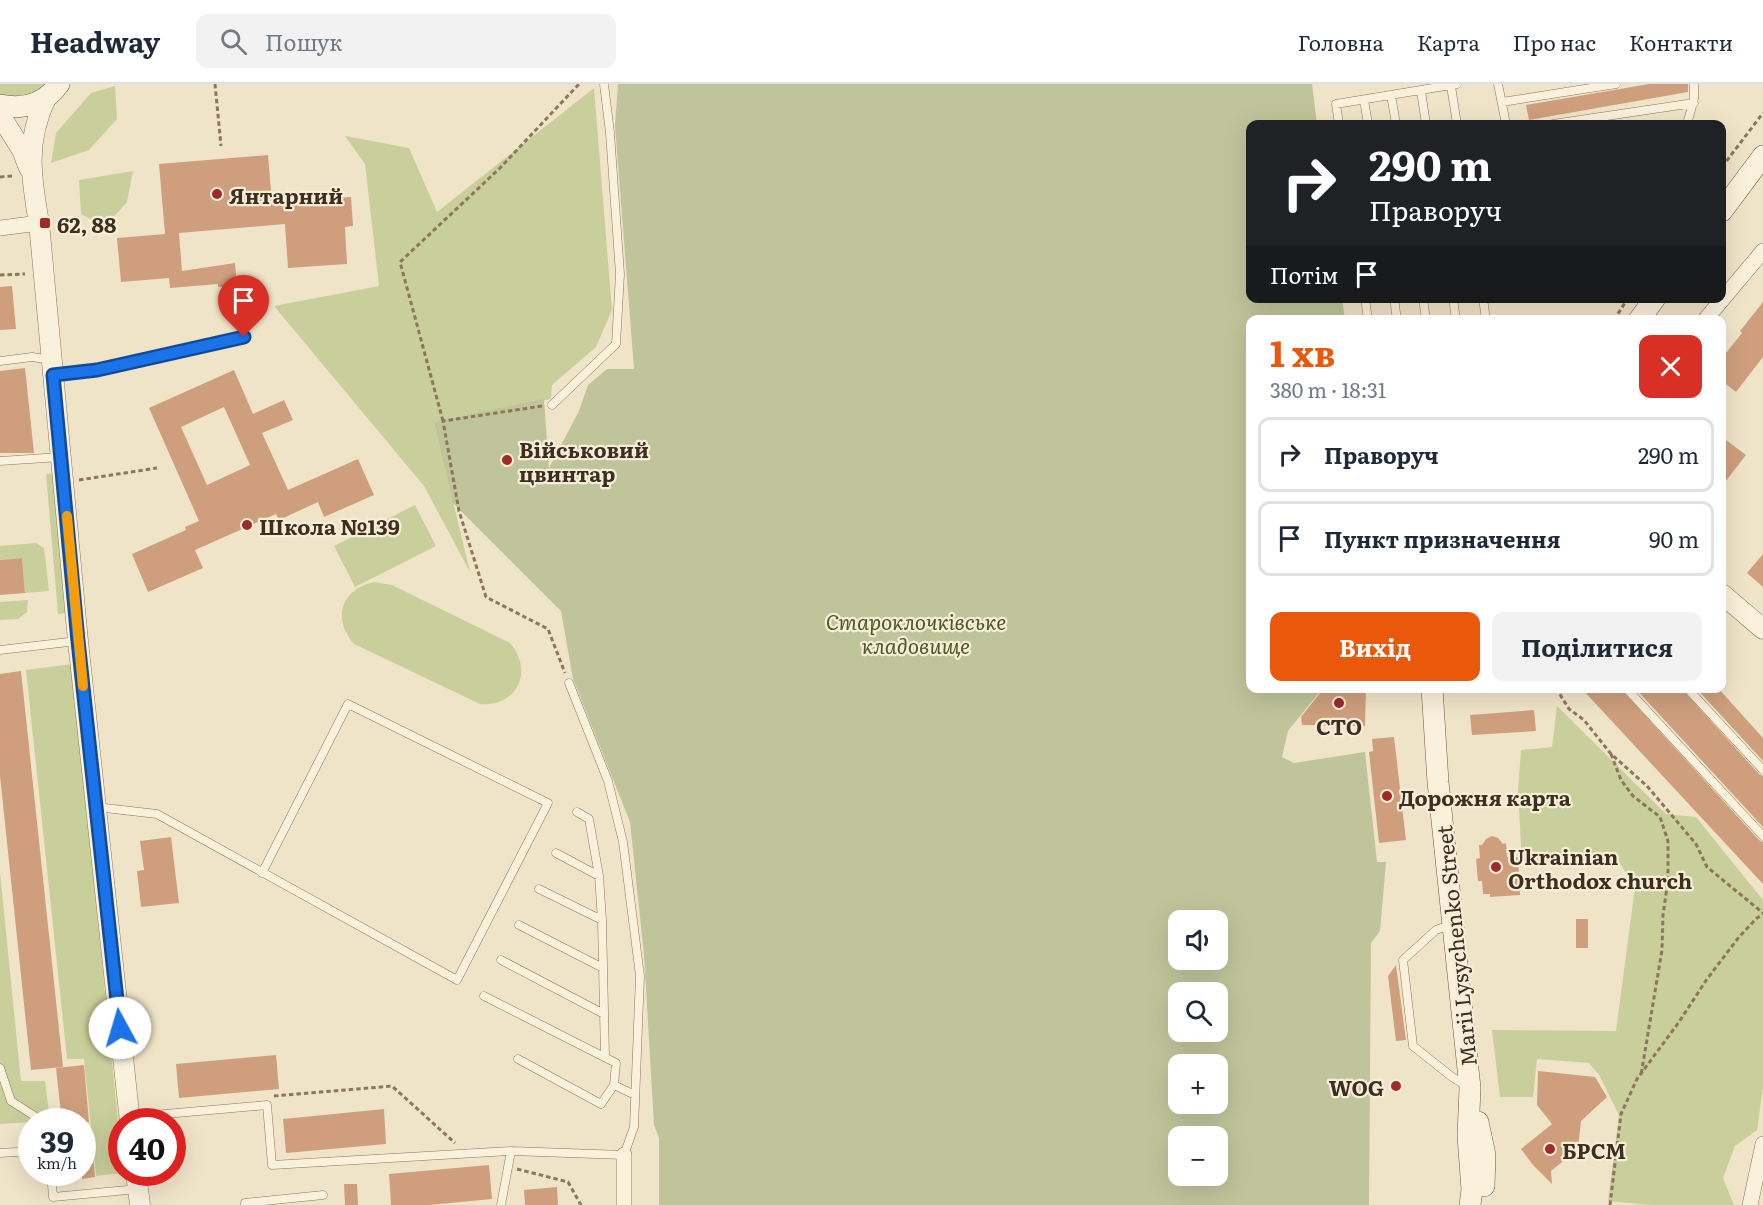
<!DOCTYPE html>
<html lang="uk">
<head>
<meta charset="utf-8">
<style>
  :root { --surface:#fff; --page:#f2f2f3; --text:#1f2937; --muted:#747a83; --line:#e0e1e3; --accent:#ea580c }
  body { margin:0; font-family:Literata,serif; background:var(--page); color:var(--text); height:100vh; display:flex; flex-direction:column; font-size:22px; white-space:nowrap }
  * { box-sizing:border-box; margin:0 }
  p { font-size:20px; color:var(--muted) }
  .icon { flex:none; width:33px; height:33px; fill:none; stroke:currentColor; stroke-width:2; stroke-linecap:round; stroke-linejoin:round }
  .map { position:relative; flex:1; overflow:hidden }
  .details { position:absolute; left:1246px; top:231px; width:480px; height:378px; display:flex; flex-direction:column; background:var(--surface); border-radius:12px; box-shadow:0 6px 24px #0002 }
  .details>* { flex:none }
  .guide { position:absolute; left:1246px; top:36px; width:480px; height:183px; border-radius:12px; box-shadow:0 6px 24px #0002; background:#202124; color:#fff; overflow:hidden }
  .fabs { position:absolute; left:1168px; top:826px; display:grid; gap:12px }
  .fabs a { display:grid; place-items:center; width:60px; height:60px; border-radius:12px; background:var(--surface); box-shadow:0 6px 24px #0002; font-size:30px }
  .speed { position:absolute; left:18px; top:1024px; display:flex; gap:12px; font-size:30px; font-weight:700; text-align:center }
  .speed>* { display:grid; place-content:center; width:78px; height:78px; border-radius:50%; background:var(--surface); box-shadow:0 6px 24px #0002; line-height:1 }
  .speed small { font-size:15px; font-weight:400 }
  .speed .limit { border:9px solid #d22; background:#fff; color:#111 }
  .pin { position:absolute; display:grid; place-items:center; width:51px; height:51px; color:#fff; margin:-62px -26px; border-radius:50% 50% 50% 0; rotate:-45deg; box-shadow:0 0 6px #0007 }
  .pin .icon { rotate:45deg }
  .me { position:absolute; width:66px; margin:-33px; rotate:354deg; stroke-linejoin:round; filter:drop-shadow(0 0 4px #0008) }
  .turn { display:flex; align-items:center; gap:21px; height:126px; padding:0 24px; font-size:27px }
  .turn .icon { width:78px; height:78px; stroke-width:2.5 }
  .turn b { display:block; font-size:42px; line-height:51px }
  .then { display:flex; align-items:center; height:57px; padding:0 24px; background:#0003; gap:12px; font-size:22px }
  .round { display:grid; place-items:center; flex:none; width:63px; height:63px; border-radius:12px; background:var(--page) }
  .overview { display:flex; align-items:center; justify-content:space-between; height:102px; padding:0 24px }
  h1 { font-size:36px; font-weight:700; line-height:45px; color:var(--accent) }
  .button { display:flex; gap:12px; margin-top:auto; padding:12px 24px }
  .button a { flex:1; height:69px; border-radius:12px; background:var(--accent); color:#fff; font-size:24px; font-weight:700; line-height:69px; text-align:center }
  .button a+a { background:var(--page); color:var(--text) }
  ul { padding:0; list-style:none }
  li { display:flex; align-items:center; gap:18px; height:75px; margin:0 12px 9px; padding:0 12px; border:3px solid var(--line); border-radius:12px }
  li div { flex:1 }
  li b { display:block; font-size:22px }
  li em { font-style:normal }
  header { display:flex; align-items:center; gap:36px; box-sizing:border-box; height:84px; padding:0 30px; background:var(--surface); border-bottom:2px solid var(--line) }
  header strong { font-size:28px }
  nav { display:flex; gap:33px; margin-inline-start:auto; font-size:21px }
  .search { width:420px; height:54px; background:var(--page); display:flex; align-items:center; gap:15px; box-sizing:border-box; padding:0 21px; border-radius:12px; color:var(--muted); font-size:22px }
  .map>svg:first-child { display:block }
  .green { fill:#c9cf9b }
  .cemetery { fill:#bfc49a; fill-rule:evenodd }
  .building { fill:#cf9f7d; fill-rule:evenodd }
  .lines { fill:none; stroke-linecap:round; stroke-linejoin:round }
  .service-casing { stroke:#8d765c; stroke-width:9 }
  .minor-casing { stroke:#8d765c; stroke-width:16 }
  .tertiary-casing { stroke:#8d765c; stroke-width:21 }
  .secondary-casing { stroke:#6f573f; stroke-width:22 }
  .path { stroke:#8d765c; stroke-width:3; stroke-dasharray:4.5 3; stroke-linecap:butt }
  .service { stroke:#faf1dc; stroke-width:8 }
  .minor { stroke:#faf1dc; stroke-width:15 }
  .tertiary { stroke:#faf1dc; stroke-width:20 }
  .secondary { stroke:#faf1dc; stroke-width:21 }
  .route-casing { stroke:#114b97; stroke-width:15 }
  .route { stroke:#1a73e8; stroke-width:10 }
  .slow { stroke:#f59e0b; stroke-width:10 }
  .poi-dot { fill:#9e2a2b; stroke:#f7eed8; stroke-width:2 }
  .labels { text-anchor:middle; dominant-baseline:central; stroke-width:4.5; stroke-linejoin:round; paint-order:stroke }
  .poi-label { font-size:21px; font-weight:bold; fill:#3d2e20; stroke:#f7eed8; text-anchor:start }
  .park-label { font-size:21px; font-style:italic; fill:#4d5a26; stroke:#f7eed8 }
  .street-label { font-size:21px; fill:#3d2e20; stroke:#f7eed8 }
</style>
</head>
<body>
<header>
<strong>Headway</strong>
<div class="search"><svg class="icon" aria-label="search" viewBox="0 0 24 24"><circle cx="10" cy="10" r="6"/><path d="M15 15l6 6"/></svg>Пошук</div>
<nav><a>Головна</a><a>Карта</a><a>Про нас</a><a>Контакти</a></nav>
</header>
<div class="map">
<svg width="1763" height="1121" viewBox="0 0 1763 1121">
  <rect width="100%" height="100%" fill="#f0e4c8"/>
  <path class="green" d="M0,0H47C29,15 22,14 0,12Z
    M115,2L117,35L89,66L51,79L56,49L91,9Z
    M594,4L612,226L596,263L552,301L551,315L434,338L470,488L424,402L274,222L379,202L365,80L345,52L409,64L437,128Z
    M133,87L127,118L105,143L81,130L79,96Z
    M59,389L70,529L58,530L46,390Z
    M415,421L436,462L355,503L334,462Z
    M36,459L44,464L49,507L25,509L22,474L0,476V462Z
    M374,498L392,501L510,559C534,587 518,623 480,620L354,560C332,535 341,505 374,498Z
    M28,516L27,528L18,535L0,536V518Z
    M72,580L121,1067L122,1089H123L96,1092L84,975H67L26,586Z
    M1557,622L1666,730L1696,733L1763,816V1004L1757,1046L1735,1062L1723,1094L1734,1121H1651L1608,1117L1619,1031L1599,991L1589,979L1537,975L1533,1013H1500L1492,946L1616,947L1635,803L1619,778L1522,780L1518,707L1521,666L1552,663Z
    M0,788L21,997H45L50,1037L0,1040Z"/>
  <path class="cemetery" d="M618,0H1312L1317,40H1251V214L1342,215L1345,235L1251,236V604L1322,605L1288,647L1282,673L1294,679L1365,668L1377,778H1386L1380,847L1371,859L1369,1121H659V1054L654,1041L644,871L630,738L573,595L561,527L453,419L434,338L544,315L549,384L579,327L588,301L607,285H634L615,42ZM1179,837H1218V876H1179ZM1179,909H1218V948H1179ZM1179,981H1218V1020H1179ZM1179,1053H1218V1092H1179Z"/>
  <path class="building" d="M1649,0H1688V8L1529,36L1526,21Z
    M268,71L272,119L351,113L353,142L345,143L347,180L288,184L285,140L179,149L182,187L235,179L237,202L218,203V200L170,204L169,194L121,198L117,154L165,150L159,80Z
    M12,202L16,245L0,246V203Z
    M1763,218V273L1736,308L1722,297V274L1742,249L1740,247Z
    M25,284L34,369H0V287Z
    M234,286L253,330L284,316L293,336L262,349L288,406L358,375L374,411L324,433L318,418L279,436L276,430L195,466L203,484L148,508L132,470L186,446L185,443L199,437L149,324ZM224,323L250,381L207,401L181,343Z
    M1722,353L1746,371L1722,402Z
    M1763,470V503L1747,489Z
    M22,474L25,509L0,511V476Z
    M21,587L63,983L31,986L0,692V590Z
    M1324,604H1366L1365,642L1302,641L1301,633Z
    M1581,604H1620L1759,756L1763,758V800Z
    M1635,604H1681L1759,690L1763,692V743Z
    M1696,604H1718L1763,654V677Z
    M1534,626L1536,647L1472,651L1470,631Z
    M1394,653L1406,756L1379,759L1369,668L1373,667L1372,655Z
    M1492,752L1498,754L1503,760L1506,759L1507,773H1518L1520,811L1490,813V810H1483L1482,797H1478L1476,775L1480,774L1479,761H1482L1486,755Z
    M171,753L179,819L141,823L137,787L144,786L140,757Z
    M1576,835H1588V864H1576Z
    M1396,881L1406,956L1396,957L1388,892Z
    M276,971L279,1005L179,1014L176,980Z
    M84,981L89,1038H62L56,984Z
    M1538,987L1595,993L1607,1013L1581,1037L1578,1065L1551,1087L1552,1100L1533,1081L1521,1065L1552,1040L1537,1021Z
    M384,1025L386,1060L286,1069L283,1035Z
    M82,1054H91L95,1093L82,1095Z
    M489,1081L492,1115L429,1121H391L389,1090Z
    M344,1100H357L358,1121H345Z
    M557,1103L558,1121H525L524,1106Z"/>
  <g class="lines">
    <defs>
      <path id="service" d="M1498,0L1506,40
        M1451,2L1457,40
        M1421,7L1426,40
        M1391,11L1396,40
        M1364,16L1368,40
        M1502,18L1616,0
        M1339,40L1336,20L1457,0
        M1553,40L1694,19
        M1687,40L1694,15V0
        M1365,214L1368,236
        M1394,214L1397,236
        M1423,214L1426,236
        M1453,214L1456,236
        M1483,214L1486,236
        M0,277L32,273L51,276
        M55,291L97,286L244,253
        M552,321L616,260L620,190L610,49L604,0
        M0,377L60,373
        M0,566L77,557
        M1626,604L1763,752
        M1687,604L1763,686
        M96,723L157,730L457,896L548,719L348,620L262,789
        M577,728L589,735L599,792L602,836L605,973
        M556,769L599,792
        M539,805L602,836
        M519,841L603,884
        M1450,841L1436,846L1403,876L1413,962L1452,993L1467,1002
        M501,876L604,930
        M484,912L616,979L614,1001L601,1020L518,975
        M0,984L11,1017L44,1038
        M614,1001L635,1011
        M131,1033L267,1021L272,1081L511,1067
        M0,1069L32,1067
        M51,1089L53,1113L138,1105
        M245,1121V1119L323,1111
        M501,1121L511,1067L624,1071L634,1043L640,892L623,758L608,697L569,599"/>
      <path id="minor" d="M0,144L39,139
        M1705,236L1763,167
        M624,1121V1071
        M1750,1121L1763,1060"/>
      <path id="tertiary" d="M46,14C25,58 31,93 39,139L78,557L130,1038
        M0,31L22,66L29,84
        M1722,510L1763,545
        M136,1089L140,1121"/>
      <path id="secondary" d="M0,21C24,26 45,20 59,0
        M1722,127L1763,72
        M1639,236L1655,214
        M1432,604L1438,698L1470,1004L1468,1052L1472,1106L1470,1121
        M1478,1038L1485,1071L1484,1102"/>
    </defs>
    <use href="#service" class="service-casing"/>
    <use href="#minor" class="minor-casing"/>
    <use href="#tertiary" class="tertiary-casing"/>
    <use href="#secondary" class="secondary-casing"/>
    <path class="path" d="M215,0L221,62
      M1722,83L1763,29
      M0,93L12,92
      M0,191L25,190
      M1614,236L1628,214
      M542,322L443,337L459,427L486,513L548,545L565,589
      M443,337L400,178L500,84L579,0
      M79,396L157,384
      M1556,604L1569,625L1584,636L1611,670L1647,702L1696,760L1707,783L1763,829
      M1611,670L1621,696L1633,712L1660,733L1668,757V796L1663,831L1662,866L1641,991
      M274,1012L392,1002L455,1059
      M517,1085L568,1098L581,1121
      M1610,1121L1621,1030L1637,995L1679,938L1707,895L1739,853L1757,834L1763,830"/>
    <use href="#service" class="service"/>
    <use href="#minor" class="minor"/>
    <use href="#tertiary" class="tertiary"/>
    <use href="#secondary" class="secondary"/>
  </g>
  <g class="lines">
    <defs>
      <path id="route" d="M120,944L78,557L53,291L97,286L244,253"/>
    </defs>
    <use href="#route" class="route-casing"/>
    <use href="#route" class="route"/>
    <path class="slow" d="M67,432L83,602"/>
  </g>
  <g class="poi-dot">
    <circle cx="217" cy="110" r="6"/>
    <rect x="39" y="133" width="12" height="12" rx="3"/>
    <circle cx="507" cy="376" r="6"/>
    <circle cx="247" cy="441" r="6"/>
    <circle cx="1339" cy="619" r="6"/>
    <circle cx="1387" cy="712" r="6"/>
    <circle cx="1496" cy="783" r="6"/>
    <circle cx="1396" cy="1002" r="6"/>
    <circle cx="1550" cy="1065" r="6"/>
  </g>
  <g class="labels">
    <g class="poi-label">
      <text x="229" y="110">Янтарний</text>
      <text x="57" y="139">62, 88</text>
      <text x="519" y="364">Військовий<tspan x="519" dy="24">цвинтар</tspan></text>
      <text x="259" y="441">Школа №139</text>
      <text x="1339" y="641" text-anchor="middle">СТО</text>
      <text x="1399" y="712">Дорожня карта</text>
      <text x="1508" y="771">Ukrainian<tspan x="1508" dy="24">Orthodox church</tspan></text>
      <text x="1384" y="1002" text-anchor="end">WOG</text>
      <text x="1562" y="1065">БРСМ</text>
    </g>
    <g class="park-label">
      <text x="916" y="536">Староклочківське<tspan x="916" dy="24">кладовище</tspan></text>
    </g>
    <g class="street-label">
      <text transform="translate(1455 862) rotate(-96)">Marii Lysychenko Street</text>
    </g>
  </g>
</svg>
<div class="fabs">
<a><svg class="icon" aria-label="sound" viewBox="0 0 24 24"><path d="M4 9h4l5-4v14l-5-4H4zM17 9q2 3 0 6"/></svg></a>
<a><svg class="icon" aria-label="search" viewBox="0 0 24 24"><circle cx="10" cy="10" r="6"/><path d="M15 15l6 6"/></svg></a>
<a>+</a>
<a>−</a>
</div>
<div class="speed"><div>39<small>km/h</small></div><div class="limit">40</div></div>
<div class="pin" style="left:244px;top:253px;background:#d93025"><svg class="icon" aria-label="arrive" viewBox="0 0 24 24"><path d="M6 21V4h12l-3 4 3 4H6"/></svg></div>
<svg class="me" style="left:120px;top:944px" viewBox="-20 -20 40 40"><circle r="19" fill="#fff"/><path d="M0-13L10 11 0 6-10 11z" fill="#1a73e8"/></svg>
<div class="guide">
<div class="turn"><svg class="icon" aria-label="right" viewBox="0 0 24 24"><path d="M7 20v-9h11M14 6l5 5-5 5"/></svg><div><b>290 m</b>Праворуч</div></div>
<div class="then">Потім<svg class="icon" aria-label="arrive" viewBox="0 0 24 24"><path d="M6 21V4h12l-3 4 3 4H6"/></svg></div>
</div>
<section class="details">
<div class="overview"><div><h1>1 хв</h1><p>380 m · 18:31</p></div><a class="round" style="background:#d93025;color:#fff"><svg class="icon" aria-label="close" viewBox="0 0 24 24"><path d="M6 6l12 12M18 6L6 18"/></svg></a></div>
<ul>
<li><svg class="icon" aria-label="right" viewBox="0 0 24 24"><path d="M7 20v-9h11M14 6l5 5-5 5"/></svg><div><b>Праворуч</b></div><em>290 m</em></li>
<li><svg class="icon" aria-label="arrive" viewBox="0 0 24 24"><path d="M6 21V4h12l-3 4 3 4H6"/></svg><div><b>Пункт призначення</b></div><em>90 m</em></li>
</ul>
<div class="button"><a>Вихід</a><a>Поділитися</a></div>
</section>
</div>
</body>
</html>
